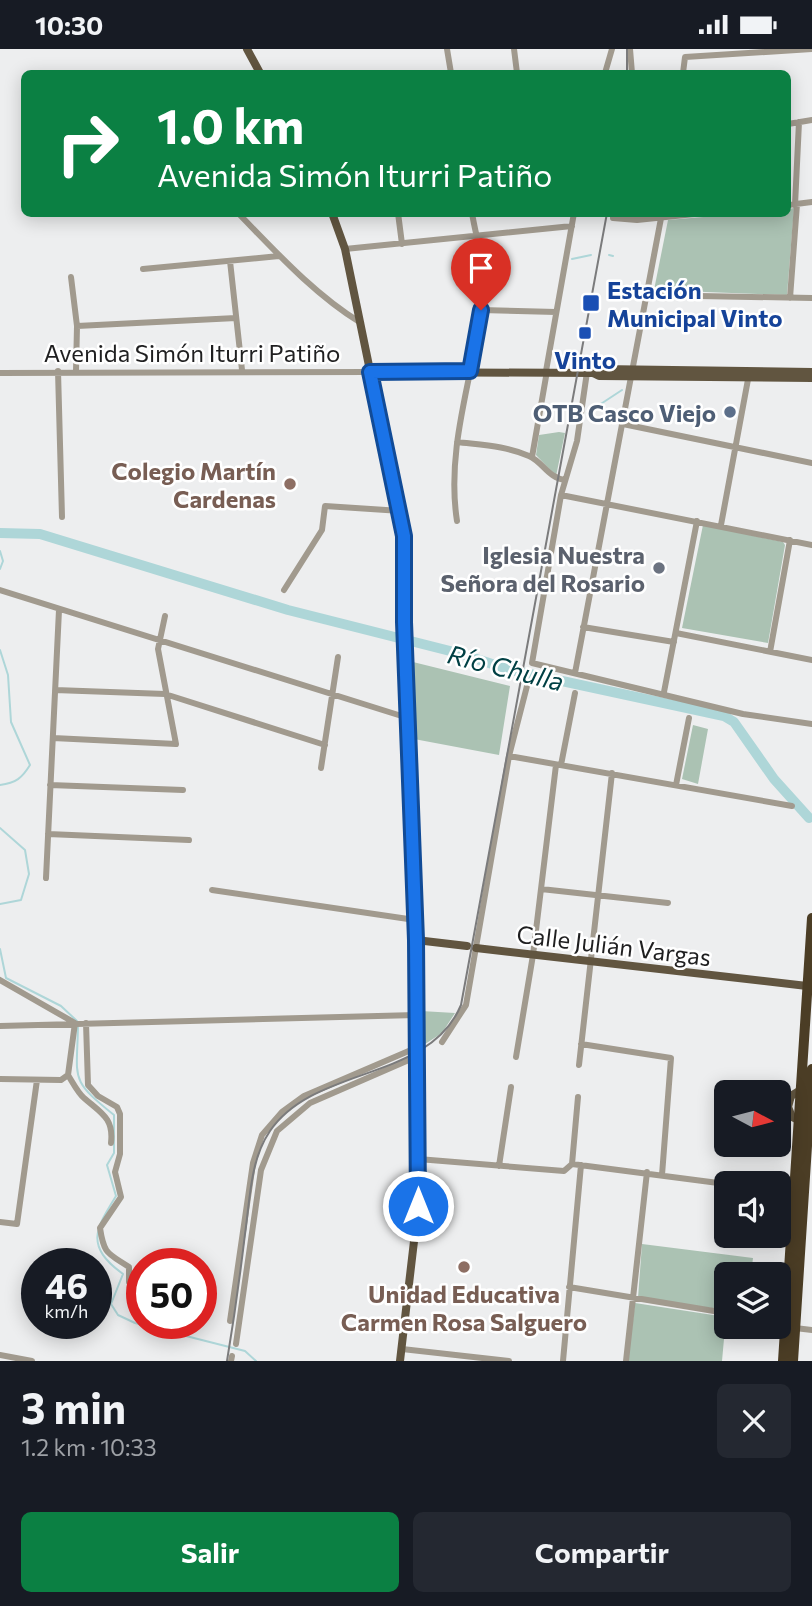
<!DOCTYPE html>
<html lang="es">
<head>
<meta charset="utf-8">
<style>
  :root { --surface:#171b24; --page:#242831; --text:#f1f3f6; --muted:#9ea1a6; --accent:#0b8043 }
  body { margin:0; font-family:Commissioner,sans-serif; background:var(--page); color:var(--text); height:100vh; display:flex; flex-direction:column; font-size:26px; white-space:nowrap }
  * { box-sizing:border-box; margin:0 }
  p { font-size:23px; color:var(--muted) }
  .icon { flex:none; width:38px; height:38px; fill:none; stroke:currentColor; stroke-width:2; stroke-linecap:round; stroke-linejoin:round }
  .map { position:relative; height:1312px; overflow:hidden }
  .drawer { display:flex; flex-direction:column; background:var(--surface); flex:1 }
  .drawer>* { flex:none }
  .banner { position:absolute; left:21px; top:21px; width:770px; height:147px; border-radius:10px; box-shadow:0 4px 18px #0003; background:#0b8043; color:#fff; overflow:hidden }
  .needle { width:46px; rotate:97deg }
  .tools { position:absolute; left:714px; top:1031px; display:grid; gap:14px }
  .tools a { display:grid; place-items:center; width:77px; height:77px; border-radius:10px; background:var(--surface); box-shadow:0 4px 18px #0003; font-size:35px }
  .speed { position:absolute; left:21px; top:1199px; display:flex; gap:14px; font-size:35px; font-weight:700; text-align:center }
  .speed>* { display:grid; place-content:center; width:91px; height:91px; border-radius:50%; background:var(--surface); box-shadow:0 4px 18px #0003; line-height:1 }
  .speed small { font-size:18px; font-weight:400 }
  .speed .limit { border:10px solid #d22; background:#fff; color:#111 }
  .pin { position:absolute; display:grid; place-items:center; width:60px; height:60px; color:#fff; margin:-72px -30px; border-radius:50% 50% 50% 0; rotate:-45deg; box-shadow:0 0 7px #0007 }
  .pin .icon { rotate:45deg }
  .me { position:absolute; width:77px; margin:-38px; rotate:0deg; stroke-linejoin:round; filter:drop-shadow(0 0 5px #0008) }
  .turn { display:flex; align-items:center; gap:24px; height:147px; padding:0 21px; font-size:32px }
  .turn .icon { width:91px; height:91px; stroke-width:2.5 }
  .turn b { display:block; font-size:49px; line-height:60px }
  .round { display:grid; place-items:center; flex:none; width:74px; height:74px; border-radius:10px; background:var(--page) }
  .head { display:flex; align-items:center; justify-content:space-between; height:119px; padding:0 21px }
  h1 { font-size:42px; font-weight:700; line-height:52px }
  .button { display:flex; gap:14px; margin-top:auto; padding:14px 21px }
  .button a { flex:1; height:80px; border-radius:10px; background:var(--accent); color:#fff; font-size:28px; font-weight:700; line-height:80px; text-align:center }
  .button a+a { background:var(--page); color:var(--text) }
  .status { display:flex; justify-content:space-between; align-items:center; height:49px; padding:0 35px; background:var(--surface); direction:ltr }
  .status svg { height:19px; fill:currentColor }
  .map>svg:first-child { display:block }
  .green { fill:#abc2b3 }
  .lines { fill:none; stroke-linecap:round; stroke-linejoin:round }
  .stream { stroke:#aed6d8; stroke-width:2 }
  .river { stroke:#aed6d8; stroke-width:10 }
  .minor { stroke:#a19a8e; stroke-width:6 }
  .major { stroke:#615540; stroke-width:8 }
  .highway { stroke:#4b3d25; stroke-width:10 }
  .tram { stroke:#7b7b7c; stroke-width:2 }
  .route-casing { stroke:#114b97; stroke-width:18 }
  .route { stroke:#1a73e8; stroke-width:12 }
  .transit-dot { fill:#1a4fb4; stroke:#fff; stroke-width:2.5 }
  .service-dot { fill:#5c6f8a; stroke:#fff; stroke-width:2.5 }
  .education-dot { fill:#8d6e63; stroke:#fff; stroke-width:2.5 }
  .worship-dot { fill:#6b7280; stroke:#fff; stroke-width:2.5 }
  .labels { text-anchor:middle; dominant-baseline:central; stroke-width:5; stroke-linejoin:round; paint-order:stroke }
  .transit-label { font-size:24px; font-weight:bold; fill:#164399; stroke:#fff; text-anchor:start }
  .street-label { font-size:24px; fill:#1f1f20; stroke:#fff }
  .service-label { font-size:24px; font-weight:bold; fill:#4e5e75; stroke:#fff; text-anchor:end }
  .education-label { font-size:24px; font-weight:bold; fill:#785e54; stroke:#fff; text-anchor:end }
  .worship-label { font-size:24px; font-weight:bold; fill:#5b616d; stroke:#fff; text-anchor:end }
  .water-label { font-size:26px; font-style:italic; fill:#004044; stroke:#fff }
</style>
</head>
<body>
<div class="status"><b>10:30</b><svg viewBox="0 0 49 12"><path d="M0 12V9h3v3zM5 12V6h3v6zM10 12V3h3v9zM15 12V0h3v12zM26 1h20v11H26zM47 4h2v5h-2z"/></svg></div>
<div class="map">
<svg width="812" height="1312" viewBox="0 0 812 1312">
  <rect width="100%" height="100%" fill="#edeeef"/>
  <path class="green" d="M794,159L787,246L654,241L668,171L738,165L788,164V160Z
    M559,383L565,384L556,427L536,406L539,386Z
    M703,476L783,493L785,496L768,594L682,579Z
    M413,613L510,637L499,706L414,690Z
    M693,676L708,680L698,735L682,730Z
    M421,962L455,964L442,984L422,997Z
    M642,1195L753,1209L751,1225H726V1261L638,1249Z
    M635,1254L726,1268L722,1312H628Z"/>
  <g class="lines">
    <path class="stream" d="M609,206L613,207
      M572,210L591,206
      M587,364L622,341
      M0,502L3,512L0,520
      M0,601L8,626L11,673L30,716C22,729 16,734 0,736
      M0,779L25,801L29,825L21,851L0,855
      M0,900L6,929L61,957L77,972
      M78,977C77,1031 69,1030 114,1066V1104L107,1116L116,1147C95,1181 85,1197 123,1225L111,1255L118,1266L135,1274L245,1302L256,1312"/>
    <path class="river" d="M0,484L40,485L288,561L458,604L511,621L724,667L734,673L774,730L809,769"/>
    <path class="minor" d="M447,0L451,24
      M514,0L517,24
      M630,0L632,24
      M605,24L612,0
      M683,24L685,8L812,0
      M788,75L812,71
      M788,156L812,153
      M795,156L799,73
      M238,164C276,203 314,245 361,274
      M398,164L402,195
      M613,164V169L637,171L704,164
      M345,200L572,177
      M230,212L242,321
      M143,220L279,207
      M71,228L77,277L76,322
      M647,246L812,249
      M790,249L797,155
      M481,261L556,263
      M77,277L236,269
      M58,322L62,468
      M546,322L574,164
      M587,323L577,392L561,446L532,614L743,665L812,675
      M0,324L370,323
      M623,375L812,414
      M457,393C481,396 507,397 529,407C543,413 548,429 565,431
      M532,408L547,322
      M561,446L812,496
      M457,472C445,395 476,320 484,244C486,219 476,189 472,164
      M721,476L749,325
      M0,541L408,669
      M284,541L322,481L325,457L401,462
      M583,578L674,593
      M676,584L812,611
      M770,603L790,491
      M575,624L662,164
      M55,641L165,645L325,696
      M664,643L697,472
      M53,689L176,695L158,600L165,567
      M509,707L792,757
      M561,716L575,644
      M321,719L338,608
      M50,736L183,741
      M676,736L689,669
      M48,785L189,791
      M46,829L59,561
      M541,840L668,854
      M212,841L415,871
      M0,931L75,974L68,1026L61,1031L0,1030
      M86,974L88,1036L98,1047L117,1058L120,1065V1105L115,1123L121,1148L100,1179C104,1206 108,1204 129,1218V1233
      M0,977L416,966
      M442,993L466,956L509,707L527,637
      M581,995L671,1009L662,1126
      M516,1008L533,906L556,716
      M579,1016L612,724
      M68,1026C73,1034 78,1044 84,1049C101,1064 114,1069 111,1094
      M418,1110L564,1122L572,1115L726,1135
      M572,1115L578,1048
      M499,1117L511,1038
      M779,1141L794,1142
      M0,1173L17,1175L37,1031
      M569,1238L726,1264
      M230,1272L253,1114L262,1086L282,1063L304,1047L418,998
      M795,1279L812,1281
      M236,1295L261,1121L277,1082L310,1054L418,1007
      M402,1300L509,1312
      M0,1306L32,1312
      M231,1312L232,1307
      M563,1312L581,1116
      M626,1312L647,1123"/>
    <path class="major" d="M247,0L260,24
      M332,164L345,200L404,487V573L416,891L418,1158L400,1312
      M370,323L593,324L599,327L812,329
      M593,324L600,320L812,323
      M416,891L467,897
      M476,899L807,937
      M802,1073L792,1068L788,1058L791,1047L804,1039"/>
    <path class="highway" d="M783,1312L812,869
      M793,1312L812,1020"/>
    <path class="tram" d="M627,0V24
      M227,1312C234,1270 240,1227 245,1185C250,1151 250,1111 270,1082C315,1016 429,1033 461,956L607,164"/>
  </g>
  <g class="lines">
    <defs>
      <path id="route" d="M418,1157L416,891L404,573V487L370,323L470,322L481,261"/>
    </defs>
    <use href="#route" class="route-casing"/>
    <use href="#route" class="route"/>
  </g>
  <g class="transit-dot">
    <rect x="582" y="245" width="18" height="18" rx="3.5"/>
    <rect x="578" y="277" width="14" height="14" rx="3.5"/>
  </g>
  <circle class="service-dot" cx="730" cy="363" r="7"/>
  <g class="education-dot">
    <circle cx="290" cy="435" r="7"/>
    <circle cx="464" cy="1218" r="7"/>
  </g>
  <circle class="worship-dot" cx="659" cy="519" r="7"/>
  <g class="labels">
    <g class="transit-label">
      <text x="607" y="240">Estación<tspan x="607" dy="28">Municipal Vinto</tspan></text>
      <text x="585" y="310" text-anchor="middle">Vinto</text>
    </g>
    <g class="street-label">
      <text x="192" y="303">Avenida Simón Iturri Patiño</text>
      <text transform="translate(614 896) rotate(7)">Calle Julián Vargas</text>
    </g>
    <g class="service-label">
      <text x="716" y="363">OTB Casco Viejo</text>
    </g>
    <g class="education-label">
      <text x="276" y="421">Colegio Martín<tspan x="276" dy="28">Cardenas</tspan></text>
      <text x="464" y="1244" text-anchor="middle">Unidad Educativa<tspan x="464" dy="28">Carmen Rosa Salguero</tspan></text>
    </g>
    <g class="worship-label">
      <text x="645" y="505">Iglesia Nuestra<tspan x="645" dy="28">Señora del Rosario</tspan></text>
    </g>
    <g class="water-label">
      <text transform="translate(506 618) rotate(14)">Río Chulla</text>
    </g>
  </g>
</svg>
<div class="tools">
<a><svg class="needle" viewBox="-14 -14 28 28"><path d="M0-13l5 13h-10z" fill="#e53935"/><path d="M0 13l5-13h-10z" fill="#9ea1a6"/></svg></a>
<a><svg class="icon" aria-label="sound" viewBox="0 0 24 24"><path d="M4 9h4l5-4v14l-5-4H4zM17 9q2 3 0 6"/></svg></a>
<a><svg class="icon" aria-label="layers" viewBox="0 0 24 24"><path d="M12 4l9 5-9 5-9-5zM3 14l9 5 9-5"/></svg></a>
</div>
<div class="speed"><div>46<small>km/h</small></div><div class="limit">50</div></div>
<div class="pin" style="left:481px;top:261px;background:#d93025"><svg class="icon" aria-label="arrive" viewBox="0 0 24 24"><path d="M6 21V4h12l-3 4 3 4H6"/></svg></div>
<svg class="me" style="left:418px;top:1157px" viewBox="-20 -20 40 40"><circle r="17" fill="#1a73e8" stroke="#fff" stroke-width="3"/><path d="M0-11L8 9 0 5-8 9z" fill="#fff"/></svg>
<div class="banner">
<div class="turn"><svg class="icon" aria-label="right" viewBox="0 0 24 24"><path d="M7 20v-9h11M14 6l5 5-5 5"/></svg><div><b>1.0 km</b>Avenida Simón Iturri Patiño</div></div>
</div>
</div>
<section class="drawer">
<div class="head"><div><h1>3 min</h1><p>1.2 km · 10:33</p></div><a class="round"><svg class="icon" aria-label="close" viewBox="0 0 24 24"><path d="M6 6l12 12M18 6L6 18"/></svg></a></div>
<div class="button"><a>Salir</a><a>Compartir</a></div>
</section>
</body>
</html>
